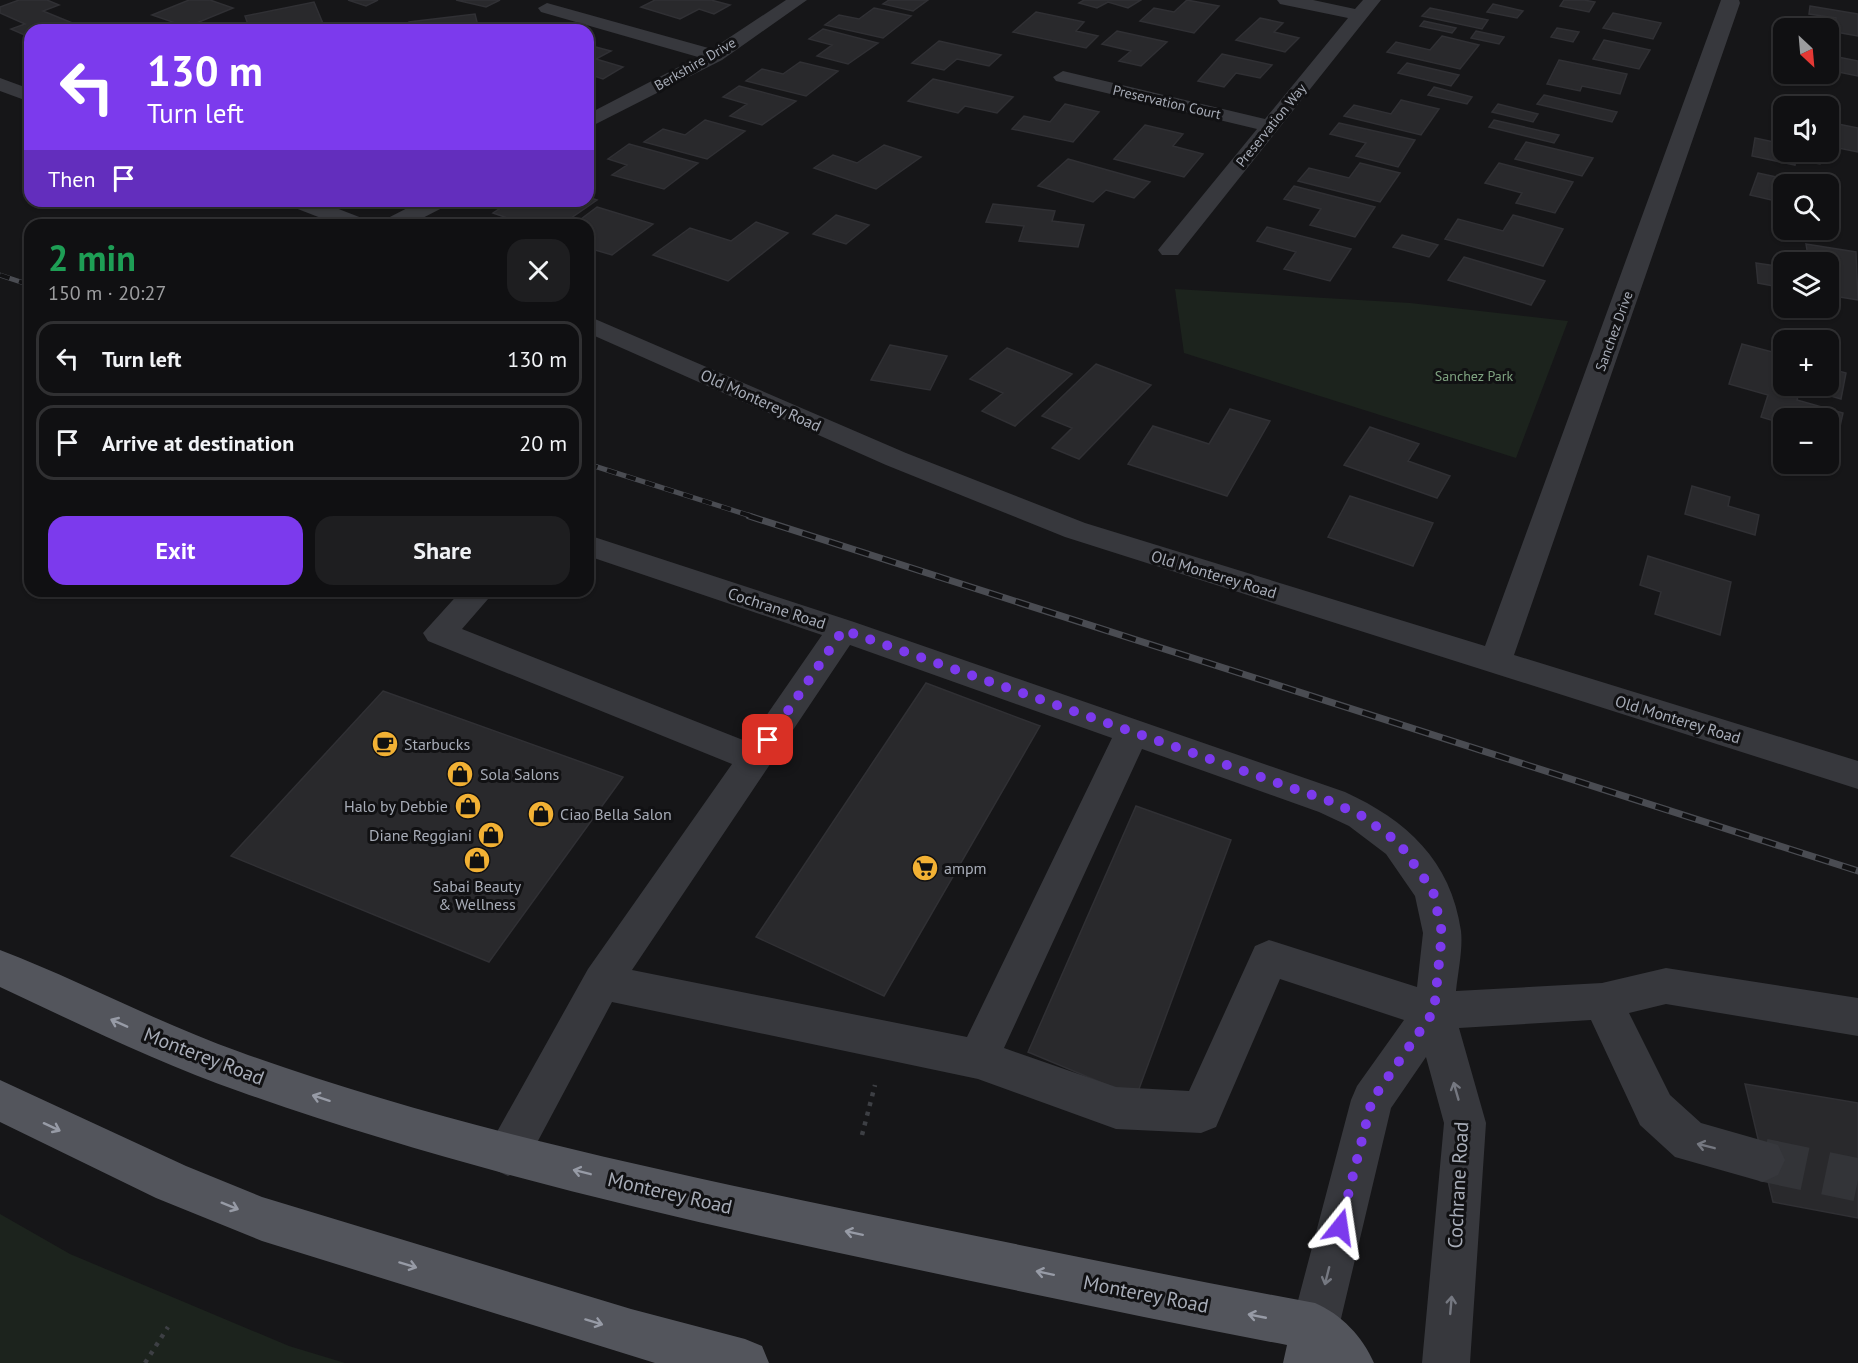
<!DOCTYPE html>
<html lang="en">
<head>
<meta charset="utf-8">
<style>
  :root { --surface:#101012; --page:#1e1e20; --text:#f1f3f6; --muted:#9c9d9f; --line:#303032; --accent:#7c3aed }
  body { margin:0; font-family:"PT Sans",sans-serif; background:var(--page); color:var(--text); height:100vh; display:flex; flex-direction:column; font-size:22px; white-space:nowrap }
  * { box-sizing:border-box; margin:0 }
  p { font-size:20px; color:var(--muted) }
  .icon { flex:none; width:33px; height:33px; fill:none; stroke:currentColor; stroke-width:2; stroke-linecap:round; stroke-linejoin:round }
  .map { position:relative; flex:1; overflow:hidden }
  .details { position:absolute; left:24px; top:219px; width:570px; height:378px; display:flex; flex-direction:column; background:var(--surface); border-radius:18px; box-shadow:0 2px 4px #0004,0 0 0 2px var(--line) }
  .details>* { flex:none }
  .hud { position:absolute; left:24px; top:24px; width:570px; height:183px; border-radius:18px; box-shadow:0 2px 4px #0004,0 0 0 2px var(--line); background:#7c3aed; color:#fff; overflow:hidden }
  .needle { width:39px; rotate:154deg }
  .tools { position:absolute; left:1773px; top:18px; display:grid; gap:12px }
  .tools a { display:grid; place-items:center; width:66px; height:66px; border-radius:12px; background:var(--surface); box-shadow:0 2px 4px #0004,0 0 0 2px var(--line); font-size:30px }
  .pin { position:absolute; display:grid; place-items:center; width:51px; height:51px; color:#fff; margin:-26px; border-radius:12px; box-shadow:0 3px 9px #0006 }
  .me { position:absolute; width:66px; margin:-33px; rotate:15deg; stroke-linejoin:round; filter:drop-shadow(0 0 4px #0008) }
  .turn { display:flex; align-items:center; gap:21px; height:126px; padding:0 24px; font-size:27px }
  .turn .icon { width:78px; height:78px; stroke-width:2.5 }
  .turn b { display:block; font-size:42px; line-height:51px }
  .then { display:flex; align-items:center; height:57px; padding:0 24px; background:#0003; gap:12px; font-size:22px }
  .round { display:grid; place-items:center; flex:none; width:63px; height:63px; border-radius:18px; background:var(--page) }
  .summary { display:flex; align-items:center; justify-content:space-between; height:102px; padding:0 24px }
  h1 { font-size:36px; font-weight:800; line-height:45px; color:#1e9e55 }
  .cta { display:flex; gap:12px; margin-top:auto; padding:12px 24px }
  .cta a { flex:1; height:69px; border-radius:18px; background:var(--accent); color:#fff; font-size:24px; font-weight:800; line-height:69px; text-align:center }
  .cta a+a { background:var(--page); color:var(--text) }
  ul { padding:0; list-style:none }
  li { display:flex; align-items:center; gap:18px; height:75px; margin:0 12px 9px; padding:0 12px; border:3px solid var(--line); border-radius:18px }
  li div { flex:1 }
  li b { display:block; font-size:22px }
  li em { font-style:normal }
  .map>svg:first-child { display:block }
  .green { fill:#1c231d }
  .building { fill:#29292c; stroke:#303034; stroke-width:1.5 }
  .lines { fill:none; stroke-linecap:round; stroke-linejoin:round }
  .minor-tunnel { stroke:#333438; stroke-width:43; stroke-dasharray:43 21; stroke-linecap:butt }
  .path { stroke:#3d3f44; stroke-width:4.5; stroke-dasharray:4 6; stroke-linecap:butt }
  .minor { fill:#37383d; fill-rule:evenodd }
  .major { fill:#53555c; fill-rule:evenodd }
  .rail-far1-casing { stroke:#4a4c52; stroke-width:5 }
  .rail-casing { stroke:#4a4c52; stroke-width:7 }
  .rail-far1 { stroke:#111113; stroke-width:4; stroke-dasharray:10; stroke-linecap:butt }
  .rail { stroke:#111113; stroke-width:4.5; stroke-dasharray:14; stroke-linecap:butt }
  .oneway { stroke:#979ba6 }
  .oneway2 { stroke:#757881 }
  .route { stroke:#7c3aed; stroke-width:10; stroke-dasharray:0 18 }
  .labels { text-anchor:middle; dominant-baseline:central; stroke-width:6; stroke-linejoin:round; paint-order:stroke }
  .far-street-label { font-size:14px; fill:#a8adb8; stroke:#111113 }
  .far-park-label { font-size:14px; fill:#7fa381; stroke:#111113 }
  .street-label { font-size:16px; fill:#a8adb8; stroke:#111113 }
  .poi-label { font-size:16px; fill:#a8adb8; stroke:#111113; text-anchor:start }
  .near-street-label { font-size:20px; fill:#a8adb8; stroke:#111113 }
</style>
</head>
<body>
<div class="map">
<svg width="1858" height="1363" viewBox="0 0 1858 1363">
  <rect width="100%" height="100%" fill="#161618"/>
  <path class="green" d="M1175,289L1410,303L1568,321L1516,458L1184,353Z
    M0,1214L70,1254L289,1346L345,1363H0Z"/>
  <path class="building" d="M19,0H47L59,5L43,11L70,22L48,30H30L29,37L11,29L25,24L0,13V7Z
    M189,0H210L233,8L187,27L152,15Z
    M348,0H378L366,6Z
    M456,0H500L486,7Z
    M655,0H711L730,5L714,14L699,9L680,19L641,7Z
    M889,0H928L913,11L883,4Z
    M1084,0H1141L1128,8L1108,2L1097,8L1079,3Z
    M1187,0L1219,6L1194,33L1140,21L1154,8L1174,12Z
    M1564,0H1584L1595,2L1589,12L1560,6Z
    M314,2L324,26L301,30H250L245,16Z
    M1493,4L1523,11L1517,18L1487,12Z
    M1810,6L1858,14V36L1836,32V18L1809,14Z
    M874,8L911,16L883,38L825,25L839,15L859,19Z
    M1430,8L1488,20L1482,29L1422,16Z
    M1036,12L1084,22L1076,31L1098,36L1086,48L1013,32Z
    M1613,13L1661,23L1653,39L1603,28Z
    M475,14L478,26L459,30H410L409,22Z
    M1260,18L1283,23L1274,32L1299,38L1285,52L1236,40Z
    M1424,21L1456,28L1452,33L1420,26Z
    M1557,28L1579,32L1573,42L1551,37Z
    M823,29L878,43L848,64L817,56L832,45L809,39Z
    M1117,31L1167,42L1141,66L1119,61L1131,51L1102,44Z
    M1476,31L1504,37L1499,44L1471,38Z
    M1442,36L1479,45L1460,69L1387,52L1396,42L1430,50Z
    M1604,40L1650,50L1639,69L1593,59Z
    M939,41L1001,55L989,66L957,59L944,70L912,63Z
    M588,45L611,51L596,59L623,67L603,79L588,74Z
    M1222,54L1272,65L1260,78L1236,73L1224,87L1198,81Z
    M1828,55L1858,61V76L1828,70Z
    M1559,60L1627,74L1620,94L1582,86L1580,91L1547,84Z
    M800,62L838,71L806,96L746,81L762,69L783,74Z
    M1407,63L1459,75L1451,86L1398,73Z
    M933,79L1013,97L997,113L965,106L958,113L908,101Z
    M739,86L796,101L762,125L730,116L747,104L723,97Z
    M1434,87L1472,97L1467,104L1428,95Z
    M1544,95L1617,112L1612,122L1537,104Z
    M1401,100L1439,109L1421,135L1344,116L1354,105L1391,114Z
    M1065,104L1099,112L1073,142L1012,129L1024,116L1050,122Z
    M1498,104L1538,114L1533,122L1492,112Z
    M705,120L745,131L707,159L644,142L663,129L685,135Z
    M1494,120L1559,135L1554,143L1489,127Z
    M1828,122L1858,128V152L1828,146Z
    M1339,123L1415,140L1398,167L1356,156L1366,143L1330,134Z
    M1145,125L1183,134L1173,146L1203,154L1184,177L1114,159Z
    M1755,138L1784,144V152H1821L1820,164L1796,160L1795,165L1752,156Z
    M1526,142L1593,158L1582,176L1515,159Z
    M629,144L698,163L664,189L612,175L627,165L608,159Z
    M884,145L921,157L876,189L814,168L833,155L857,163Z
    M1068,159L1150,182L1134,198L1106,190L1093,202L1038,186Z
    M1360,163L1400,173L1380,202L1298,181L1309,168L1349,178Z
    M1499,163L1573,182L1555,213L1516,203L1522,193L1485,183Z
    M1758,173L1809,184H1784V203L1750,195Z
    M1294,186L1375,207L1355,237L1310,225L1321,209L1284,199Z
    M588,197L597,200L561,225H523L525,224L493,213L511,201H588Z
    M993,204L1055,211L1052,221L1084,225L1078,247L1019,241L1024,226L986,222Z
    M597,207L653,224L612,255L588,248V225H573Z
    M836,215L869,225L846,244L813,234Z
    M1513,215L1563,229L1543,266L1445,239L1458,219L1503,231Z
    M756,222L788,233L728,281L653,255L690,228L731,241Z
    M1267,227L1351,249L1330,281L1284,269L1296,252L1257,241Z
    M1402,235L1438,245L1429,257L1393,247Z
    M1806,244L1856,252L1858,300L1828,295V262H1809Z
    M1464,257L1545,281L1531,305L1448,280Z
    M1756,263L1784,267V288L1758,283Z
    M1742,344L1784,355V386H1828V368L1846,373L1841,399L1800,387L1797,400L1843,413L1837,440L1828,437V418H1784V424L1761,417L1768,395L1729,384Z
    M890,345L947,356L930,390L871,380Z
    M1007,348L1072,374L1015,426L982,411L1003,393L970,379Z
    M1096,364L1151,385L1079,459L1052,448L1072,428L1042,416Z
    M1230,409L1270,421L1227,496L1128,464L1153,426L1209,444Z
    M1370,427L1419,444L1408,461L1450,476L1437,498L1344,465Z
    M1692,486L1730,497L1728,506L1759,515L1755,535L1685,514Z
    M1350,496L1433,523L1413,566L1328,537Z
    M1648,556L1731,582L1720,635L1655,614L1661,592L1640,585Z
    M926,683L1040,726L884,996L756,937Z
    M383,691L623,777L489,962L231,856Z
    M1136,806L1231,840L1136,1097L1028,1052Z
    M1745,1084L1858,1103V1218L1773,1202Z"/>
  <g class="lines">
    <path class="minor-tunnel" d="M1763,1160L1858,1180"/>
    <path class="path" d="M862,1135L875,1085
      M145,1363L168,1327"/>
    <path class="minor" d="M786,0H807L722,60L588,128V114L698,57L541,12L538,8L547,3L712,49Z
      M1277,0H1313L1355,9L1363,0H1381L1178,255H1162L1158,250L1162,245L1257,129L1056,81L1053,77L1063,71L1265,119L1348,18L1280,4Z
      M1721,0H1739L1740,3L1514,655L1858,761V789L1065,537L886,465L588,333V316L906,453L1085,523L1485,646Z
      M0,78L30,89V102L0,91Z
      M287,201H318L367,220L370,225H339L290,206Z
      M421,201H449L446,206L409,225H381L384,220Z
      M588,535L854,622L1345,792C1406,820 1451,860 1461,931C1463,949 1458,972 1456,991L1602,983L1666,968L1858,998V1036L1666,1004L1629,1013L1670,1095L1701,1123L1778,1145L1785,1160L1778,1175L1763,1182L1675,1157L1640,1125L1591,1020L1459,1028L1486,1123L1470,1363H1422L1444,1123L1426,1057L1391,1108L1339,1327L1332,1344L1315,1351L1298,1344L1291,1327L1351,1100L1357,1086L1404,1020L1280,979L1216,1127L1201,1133L1116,1129L978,1079L612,1002L523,1169L508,1176L493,1169L486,1154L493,1139L588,969L732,764L428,641L423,633L461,591H495L462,629L748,742L822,635L588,556ZM850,645L1112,738L967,1037L632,970ZM1142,749L1319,812L1349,826L1386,854L1415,896L1423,933L1417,987L1269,940L1255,946L1189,1091L1116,1087L1004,1048Z"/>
    <path class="major" d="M0,950C81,981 158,1023 240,1052C433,1122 643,1167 844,1209C1001,1241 1158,1274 1315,1303C1341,1314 1363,1337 1374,1363H1283L1287,1345C1155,1320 1023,1292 891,1264C671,1218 453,1167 241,1092C158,1063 79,1024 0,987Z
      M0,1080L186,1166L262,1197L631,1309L745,1339L762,1346L769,1363H655L262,1241L156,1198L0,1122Z"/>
    <defs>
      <path id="rail-far1" d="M0,275L30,285
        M588,464L754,517"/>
      <path id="rail" d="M749,516L1858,871"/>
    </defs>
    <use href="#rail-far1" class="rail-far1-casing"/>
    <use href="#rail" class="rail-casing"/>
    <use href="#rail-far1" class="rail-far1"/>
    <use href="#rail" class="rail"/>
  </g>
  <defs><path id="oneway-shaft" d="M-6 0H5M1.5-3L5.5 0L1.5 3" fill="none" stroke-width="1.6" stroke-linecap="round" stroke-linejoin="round" transform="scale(1.5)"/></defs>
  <g class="oneway">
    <use href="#oneway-shaft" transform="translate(119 1023) rotate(-156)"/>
    <use href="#oneway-shaft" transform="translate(321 1098) rotate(-162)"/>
    <use href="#oneway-shaft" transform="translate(52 1127) rotate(25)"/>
    <use href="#oneway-shaft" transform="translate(582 1172) rotate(-166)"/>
    <use href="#oneway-shaft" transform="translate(230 1206) rotate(22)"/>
    <use href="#oneway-shaft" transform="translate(854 1233) rotate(-168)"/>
    <use href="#oneway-shaft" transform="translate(408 1265) rotate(17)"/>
    <use href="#oneway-shaft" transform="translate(1045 1273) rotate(-168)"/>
    <use href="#oneway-shaft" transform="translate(1257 1316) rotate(-169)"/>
    <use href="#oneway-shaft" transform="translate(594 1322) rotate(17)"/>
  </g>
  <g class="oneway2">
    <use href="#oneway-shaft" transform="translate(1456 1091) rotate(-106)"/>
    <use href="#oneway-shaft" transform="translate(1706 1146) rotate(-166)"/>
    <use href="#oneway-shaft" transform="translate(1327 1276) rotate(104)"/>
    <use href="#oneway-shaft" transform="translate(1451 1305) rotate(-85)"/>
  </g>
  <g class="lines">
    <path class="route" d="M768,740L843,630L1332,802L1362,816L1399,843L1433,891L1442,933L1434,1011L1372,1100L1340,1227"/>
  </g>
  <defs>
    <symbol id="cafe-disc" viewBox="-11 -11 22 22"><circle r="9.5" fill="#f2b134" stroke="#111113"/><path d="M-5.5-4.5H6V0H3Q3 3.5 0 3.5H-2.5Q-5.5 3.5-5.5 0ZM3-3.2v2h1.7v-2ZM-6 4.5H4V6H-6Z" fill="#111"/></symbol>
    <symbol id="shop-disc" viewBox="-11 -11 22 22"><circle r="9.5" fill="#f2b134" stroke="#111113"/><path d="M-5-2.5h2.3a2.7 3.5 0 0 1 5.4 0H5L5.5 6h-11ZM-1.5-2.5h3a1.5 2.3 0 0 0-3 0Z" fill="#111"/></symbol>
    <symbol id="supermarket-disc" viewBox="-11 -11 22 22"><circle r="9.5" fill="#f2b134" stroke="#111113"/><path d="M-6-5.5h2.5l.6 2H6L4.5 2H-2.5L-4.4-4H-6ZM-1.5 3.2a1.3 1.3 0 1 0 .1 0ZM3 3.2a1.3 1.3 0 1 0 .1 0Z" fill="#111"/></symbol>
  </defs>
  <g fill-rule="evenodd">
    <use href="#cafe-disc" x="370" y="729" width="30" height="30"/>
    <use href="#shop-disc" x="445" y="759" width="30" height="30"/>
    <use href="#shop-disc" x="453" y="791" width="30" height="30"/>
    <use href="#shop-disc" x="526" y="799" width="30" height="30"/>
    <use href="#shop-disc" x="476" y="820" width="30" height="30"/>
    <use href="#shop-disc" x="462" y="845" width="30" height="30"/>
    <use href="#supermarket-disc" x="910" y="853" width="30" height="30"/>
  </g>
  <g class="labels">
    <g class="far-street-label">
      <text transform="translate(695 64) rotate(-30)">Berkshire Drive</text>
      <text transform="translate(1167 102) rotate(13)">Preservation Court</text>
      <text transform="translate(1271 125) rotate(-51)">Preservation Way</text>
      <text transform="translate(1614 331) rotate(-70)">Sanchez Drive</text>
    </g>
    <g class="far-park-label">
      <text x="1474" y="376">Sanchez Park</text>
    </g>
    <g class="street-label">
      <text transform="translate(761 400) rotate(24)">Old Monterey Road</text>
      <text transform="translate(1214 574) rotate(17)">Old Monterey Road</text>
      <text transform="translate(777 608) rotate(18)">Cochrane Road</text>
      <text transform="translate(1678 719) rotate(17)">Old Monterey Road</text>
    </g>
    <g class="poi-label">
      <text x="404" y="744">Starbucks</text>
      <text x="480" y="774">Sola Salons</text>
      <text x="448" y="806" text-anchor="end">Halo by Debbie</text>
      <text x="560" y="814">Ciao Bella Salon</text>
      <text x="472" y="835" text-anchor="end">Diane Reggiani</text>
      <text x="944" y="868">ampm</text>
      <text x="477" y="886" text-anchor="middle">Sabai Beauty<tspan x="477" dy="18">&amp; Wellness</tspan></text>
    </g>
    <g class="near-street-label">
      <text transform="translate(204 1056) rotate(21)">Monterey Road</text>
      <text transform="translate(1458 1185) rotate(-87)">Cochrane Road</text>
      <text transform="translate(670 1193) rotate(13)">Monterey Road</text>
      <text transform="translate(1146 1294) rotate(11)">Monterey Road</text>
    </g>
  </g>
</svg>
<div class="tools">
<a><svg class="needle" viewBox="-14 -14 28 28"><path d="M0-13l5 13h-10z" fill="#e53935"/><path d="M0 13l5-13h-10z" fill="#9c9d9f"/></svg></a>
<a><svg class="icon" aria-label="sound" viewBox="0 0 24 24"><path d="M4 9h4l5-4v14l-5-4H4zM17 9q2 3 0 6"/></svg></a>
<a><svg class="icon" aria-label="search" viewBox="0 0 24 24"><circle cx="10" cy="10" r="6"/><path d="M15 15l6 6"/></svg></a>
<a><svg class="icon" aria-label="layers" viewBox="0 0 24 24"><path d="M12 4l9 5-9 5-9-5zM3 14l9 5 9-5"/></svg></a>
<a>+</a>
<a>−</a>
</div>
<div class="pin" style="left:768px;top:740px;background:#d93025"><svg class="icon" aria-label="arrive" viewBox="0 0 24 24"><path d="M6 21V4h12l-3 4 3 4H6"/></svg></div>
<svg class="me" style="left:1340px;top:1227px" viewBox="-20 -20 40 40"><path d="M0-17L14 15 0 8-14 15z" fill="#7c3aed" stroke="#fff" stroke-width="4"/></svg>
<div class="hud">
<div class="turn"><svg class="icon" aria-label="left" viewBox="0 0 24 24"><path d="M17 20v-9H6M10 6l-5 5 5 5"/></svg><div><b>130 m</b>Turn left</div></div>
<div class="then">Then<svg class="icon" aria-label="arrive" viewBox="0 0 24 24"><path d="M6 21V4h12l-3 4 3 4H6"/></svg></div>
</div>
<section class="details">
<div class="summary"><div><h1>2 min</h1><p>150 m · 20:27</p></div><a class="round"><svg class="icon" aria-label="close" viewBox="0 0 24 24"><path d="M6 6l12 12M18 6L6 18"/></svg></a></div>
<ul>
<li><svg class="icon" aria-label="left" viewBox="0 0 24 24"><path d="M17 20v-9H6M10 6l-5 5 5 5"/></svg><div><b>Turn left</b></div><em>130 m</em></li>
<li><svg class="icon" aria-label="arrive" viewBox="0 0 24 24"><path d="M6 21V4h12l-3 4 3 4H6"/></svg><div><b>Arrive at destination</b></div><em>20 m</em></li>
</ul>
<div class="cta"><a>Exit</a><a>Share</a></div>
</section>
</div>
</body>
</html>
